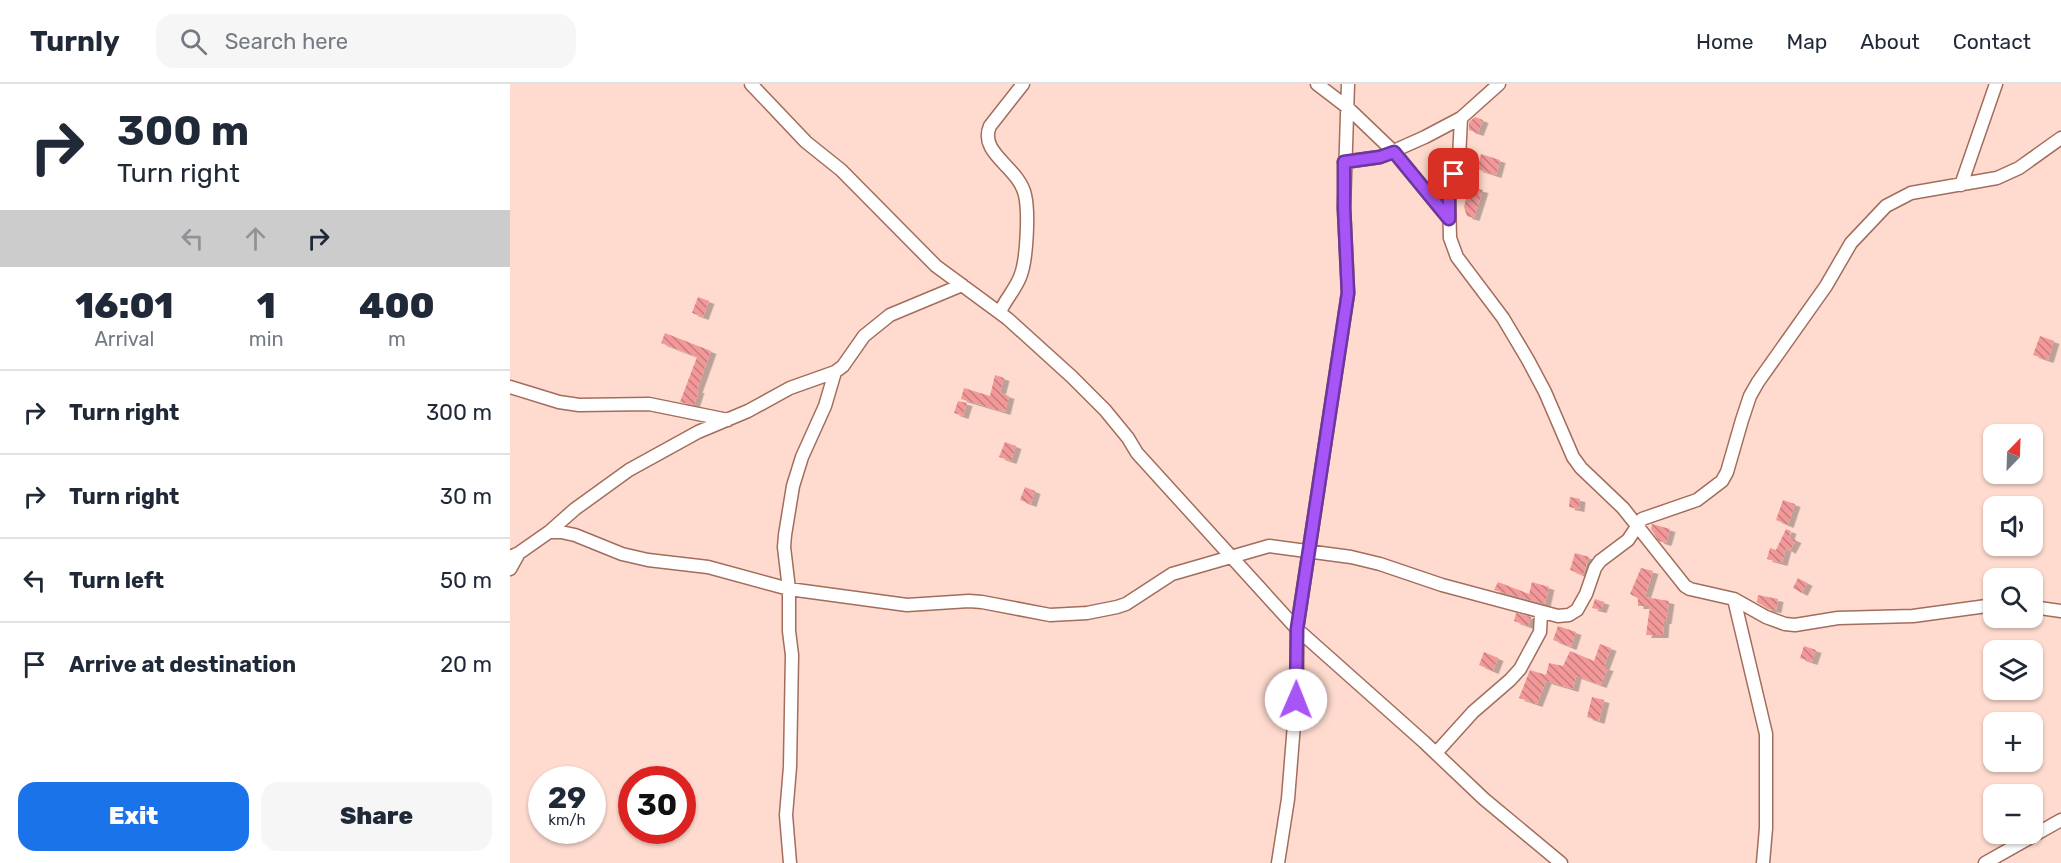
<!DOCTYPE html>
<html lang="en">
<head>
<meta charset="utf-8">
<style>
  :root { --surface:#fff; --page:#f6f6f7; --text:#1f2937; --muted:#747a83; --line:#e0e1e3; --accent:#1a73e8 }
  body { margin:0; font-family:Rubik,sans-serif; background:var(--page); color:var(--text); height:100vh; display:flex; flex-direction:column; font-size:22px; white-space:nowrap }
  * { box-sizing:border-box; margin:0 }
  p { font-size:20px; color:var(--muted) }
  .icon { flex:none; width:33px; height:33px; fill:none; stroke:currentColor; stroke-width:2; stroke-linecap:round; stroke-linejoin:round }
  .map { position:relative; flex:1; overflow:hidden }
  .details { display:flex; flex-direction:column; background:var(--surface); width:510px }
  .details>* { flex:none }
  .banner { background:#fff; color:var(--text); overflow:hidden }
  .needle { width:39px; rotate:23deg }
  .tools { position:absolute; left:1473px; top:340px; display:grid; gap:12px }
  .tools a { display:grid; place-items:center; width:60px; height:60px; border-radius:12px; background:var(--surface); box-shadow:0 2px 4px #0004; font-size:30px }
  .speed { position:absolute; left:18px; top:682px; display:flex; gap:12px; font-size:30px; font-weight:700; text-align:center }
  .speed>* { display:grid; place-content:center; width:78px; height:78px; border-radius:50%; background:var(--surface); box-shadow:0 2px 4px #0004; line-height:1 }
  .speed small { font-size:15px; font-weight:400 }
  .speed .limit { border:9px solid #d22; background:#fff; color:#111 }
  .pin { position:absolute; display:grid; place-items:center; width:51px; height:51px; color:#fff; margin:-26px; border-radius:12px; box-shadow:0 3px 9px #0006 }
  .me { position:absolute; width:66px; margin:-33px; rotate:1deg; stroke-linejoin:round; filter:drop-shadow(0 0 4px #0008) }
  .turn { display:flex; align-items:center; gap:21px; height:126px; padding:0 18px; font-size:27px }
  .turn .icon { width:78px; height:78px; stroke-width:2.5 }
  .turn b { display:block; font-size:42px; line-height:51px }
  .lanes { display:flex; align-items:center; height:57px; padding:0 18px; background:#0003; justify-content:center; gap:30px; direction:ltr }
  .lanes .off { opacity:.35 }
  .eta { display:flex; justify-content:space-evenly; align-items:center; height:102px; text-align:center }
  .eta b { font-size:36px; font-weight:800; line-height:42px }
  .action { display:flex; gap:12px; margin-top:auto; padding:12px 18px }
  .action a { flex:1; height:69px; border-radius:18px; background:var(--accent); color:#fff; font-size:24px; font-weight:800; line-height:69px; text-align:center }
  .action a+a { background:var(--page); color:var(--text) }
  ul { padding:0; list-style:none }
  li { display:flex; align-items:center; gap:18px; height:84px; padding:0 18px; border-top:2px solid var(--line) }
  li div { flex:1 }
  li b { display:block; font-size:22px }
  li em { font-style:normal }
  header { display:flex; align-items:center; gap:36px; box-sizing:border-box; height:84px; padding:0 30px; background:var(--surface); border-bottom:2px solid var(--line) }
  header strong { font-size:28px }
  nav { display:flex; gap:33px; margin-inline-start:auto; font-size:21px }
  .search { width:420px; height:54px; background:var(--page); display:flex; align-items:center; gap:15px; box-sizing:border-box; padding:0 21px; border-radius:18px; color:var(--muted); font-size:22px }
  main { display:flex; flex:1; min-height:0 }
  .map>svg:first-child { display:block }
  .building { fill:url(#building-back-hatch); filter:url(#shadow) }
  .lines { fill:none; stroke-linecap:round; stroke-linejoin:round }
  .minor-casing { stroke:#a26d5c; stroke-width:15 }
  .minor { stroke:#fff; stroke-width:12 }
  .route-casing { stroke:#6d37a1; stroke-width:15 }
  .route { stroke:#a855f7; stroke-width:10 }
</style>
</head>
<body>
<header>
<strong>Turnly</strong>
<div class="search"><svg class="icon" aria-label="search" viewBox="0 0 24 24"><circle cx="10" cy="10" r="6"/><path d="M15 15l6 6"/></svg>Search here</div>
<nav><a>Home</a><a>Map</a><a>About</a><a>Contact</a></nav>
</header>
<main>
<section class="details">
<div class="banner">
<div class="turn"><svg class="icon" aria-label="right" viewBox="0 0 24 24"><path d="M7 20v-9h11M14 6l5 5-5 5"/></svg><div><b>300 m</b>Turn right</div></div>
<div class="lanes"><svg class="icon off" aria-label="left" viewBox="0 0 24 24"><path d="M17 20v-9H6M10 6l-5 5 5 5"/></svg><svg class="icon off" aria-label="ahead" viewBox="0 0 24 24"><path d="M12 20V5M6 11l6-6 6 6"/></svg><svg class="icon" aria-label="right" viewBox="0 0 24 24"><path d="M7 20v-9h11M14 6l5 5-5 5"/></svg></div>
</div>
<div class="eta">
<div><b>16:01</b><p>Arrival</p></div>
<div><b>1</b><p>min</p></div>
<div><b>400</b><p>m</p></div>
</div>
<ul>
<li><svg class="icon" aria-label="right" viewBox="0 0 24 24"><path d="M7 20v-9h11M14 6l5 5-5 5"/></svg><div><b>Turn right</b></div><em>300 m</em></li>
<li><svg class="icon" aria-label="right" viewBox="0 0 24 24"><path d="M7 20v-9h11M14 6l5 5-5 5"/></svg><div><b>Turn right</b></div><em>30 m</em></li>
<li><svg class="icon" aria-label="left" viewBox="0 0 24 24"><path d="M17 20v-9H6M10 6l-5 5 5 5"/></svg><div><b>Turn left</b></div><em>50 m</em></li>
<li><svg class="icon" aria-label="arrive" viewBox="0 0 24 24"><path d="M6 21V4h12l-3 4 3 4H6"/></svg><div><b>Arrive at destination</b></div><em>20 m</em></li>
</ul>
<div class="action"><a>Exit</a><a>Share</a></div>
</section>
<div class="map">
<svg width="1551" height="779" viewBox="0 0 1551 779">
  <defs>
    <pattern id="building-back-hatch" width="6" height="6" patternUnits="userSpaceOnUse" patternTransform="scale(1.5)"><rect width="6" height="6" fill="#f39899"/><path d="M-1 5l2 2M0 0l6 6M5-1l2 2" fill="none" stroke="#c67b7c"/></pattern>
    <filter id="shadow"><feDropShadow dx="5.5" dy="3" stdDeviation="0" flood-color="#0004"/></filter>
  </defs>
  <rect width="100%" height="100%" fill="#ffdbcf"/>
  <path class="building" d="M965,33L973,36L968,49L959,46V38Z
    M971,70L990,76L986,91L967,85Z
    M959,103L973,106L964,134L957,132L954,123Z
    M188,213L199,217L193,233L182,229Z
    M155,249L201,267L187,306H189L184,321L170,318L187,273L151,259Z
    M1530,252L1544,257L1538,276L1523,271Z
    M485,291L494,294L490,309L499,312L495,328L451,315L454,304L480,312Z
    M448,317L457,319L453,332L444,329Z
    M495,358L506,362L501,377L489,373Z
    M515,403L525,407L521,420L510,416Z
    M1060,413L1070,415L1069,425L1059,423Z
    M1273,416L1285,420L1278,441L1266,436Z
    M1142,440L1160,445L1156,459L1149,457L1141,445Z
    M1276,445L1281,447L1279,453L1286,456L1280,467L1276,464L1272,479L1257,475L1260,464L1266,466Z
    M1065,469L1079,473L1073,491L1060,486Z
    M1131,484L1143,487L1135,513L1159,517L1156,537H1154L1153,551H1136L1140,522H1128V514L1120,510Z
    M1288,494L1297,499L1292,509L1283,504Z
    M988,498L1019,510L1022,498L1039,503L1035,520L984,506Z
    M1248,511L1268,515L1266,526L1258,525L1247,518Z
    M1085,515L1094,518L1091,526L1082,524Z
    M1006,529L1021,533L1018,542L1004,537Z
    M1048,542L1066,548L1061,563L1043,556Z
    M1090,560L1101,564L1094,583L1098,584L1091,601L1066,592L1063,605L1036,597L1027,620L1009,614L1020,586L1036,591L1039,579L1053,582L1060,567L1084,577Z
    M1294,562L1306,566L1302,578L1290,574Z
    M974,568L988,574L983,587L969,581Z
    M1082,613L1094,616L1089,637L1077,633Z"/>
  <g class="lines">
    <defs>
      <path id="minor" d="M241,0L296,58L331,86L426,182L498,235L562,293L595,326L618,354L627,369L787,545L914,658L974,715L1051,779
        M807,0L837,23L884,68L939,135
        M951,34L949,74L939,112L940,154L947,173L993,234L1018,276L1035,308L1063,373L1071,384L1113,424L1175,502L1180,505L1224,515L1256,533L1275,540L1285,541L1328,534L1403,532L1484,521
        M834,78L870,73L915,53L951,34L989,0
        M1451,101L1486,0
        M490,228C495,216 505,206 510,193C517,177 519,128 515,111C509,83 468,69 480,42L513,0
        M0,303L49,318L69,321L139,320L218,336
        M39,448L65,425L119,386L188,348L238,327L280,304L325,288L333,282L354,252L380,231L452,201
        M0,473L9,469L39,448H51L65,451L112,470L138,476L198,483L279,505L397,521L459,517L472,518L540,531L577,529L607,523L616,520L662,490L759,462L841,473L870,480L932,501L1048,532L1059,531L1067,526L1076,510L1085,484L1090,477L1118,456L1132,435L1187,416L1212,397L1217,388L1232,336L1240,312L1248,298L1316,202L1341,159L1376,122L1401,109L1487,94L1509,84L1551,54
        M0,485L9,469
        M1224,515L1256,650V744L1253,779
        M1522,523L1551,527
        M926,669L963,628L1000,596L1010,585L1030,548L1031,529
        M280,779L276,731L280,683L282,571L279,547V505L274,463L275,451L283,402L292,373L315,322L325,288
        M768,779L778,715L787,603V545L838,209L834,124L838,0
        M1475,779L1551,736"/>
    </defs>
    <use href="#minor" class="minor-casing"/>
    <use href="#minor" class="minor"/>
  </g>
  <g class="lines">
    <defs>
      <path id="route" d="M786,616L787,545L838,209L834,124V78L870,73L884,68L939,135V106L944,90"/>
    </defs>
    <use href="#route" class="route-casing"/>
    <use href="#route" class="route"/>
  </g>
</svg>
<div class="tools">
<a><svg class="needle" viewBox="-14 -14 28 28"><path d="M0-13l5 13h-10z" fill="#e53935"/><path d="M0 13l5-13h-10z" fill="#747a83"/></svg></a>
<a><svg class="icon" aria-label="sound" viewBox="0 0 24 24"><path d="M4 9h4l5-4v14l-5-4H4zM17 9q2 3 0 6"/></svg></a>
<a><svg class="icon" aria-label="search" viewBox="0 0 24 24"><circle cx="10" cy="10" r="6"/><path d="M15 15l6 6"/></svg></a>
<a><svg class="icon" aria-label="layers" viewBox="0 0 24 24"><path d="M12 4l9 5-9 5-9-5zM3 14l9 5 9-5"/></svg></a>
<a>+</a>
<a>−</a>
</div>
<div class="speed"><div>29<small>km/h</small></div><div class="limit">30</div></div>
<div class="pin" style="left:944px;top:90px;background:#d93025"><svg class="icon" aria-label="arrive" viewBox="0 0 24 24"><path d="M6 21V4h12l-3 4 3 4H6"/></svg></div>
<svg class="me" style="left:786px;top:616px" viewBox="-20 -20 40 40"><circle r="19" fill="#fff"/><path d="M0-13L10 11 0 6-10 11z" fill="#a855f7"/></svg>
</div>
</main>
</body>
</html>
